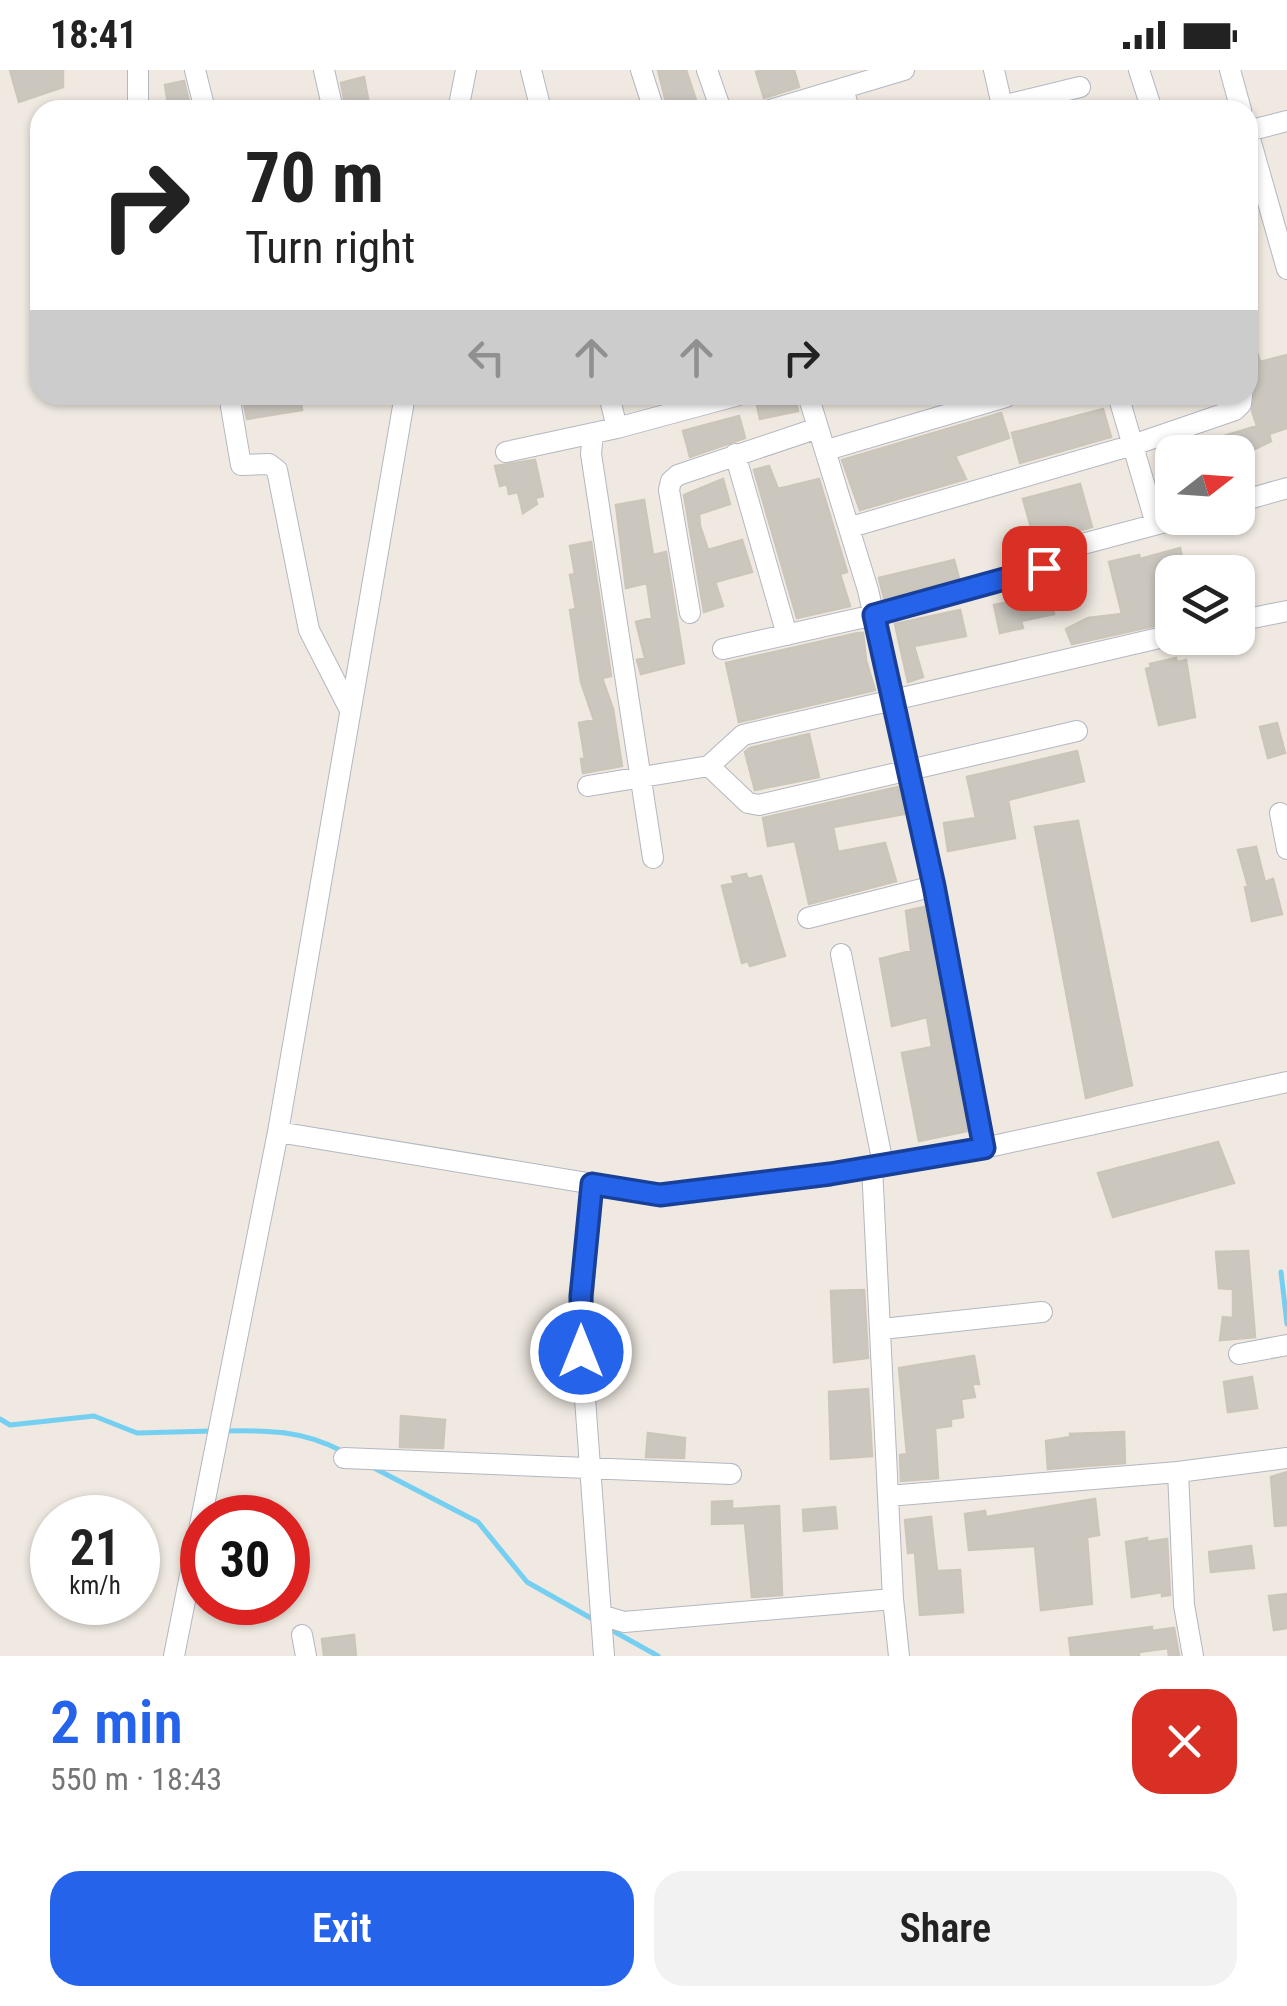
<!DOCTYPE html>
<html lang="en">
<head>
<meta charset="utf-8">
<style>
  :root { --surface:#fff; --page:#f2f2f2; --text:#222; --muted:#767676; --accent:#2563eb }
  body { margin:0; font-family:"Roboto Condensed",sans-serif; background:var(--page); color:var(--text); height:100vh; display:flex; flex-direction:column; font-size:38px; white-space:nowrap }
  * { box-sizing:border-box; margin:0 }
  p { font-size:32px; color:var(--muted) }
  .icon { flex:none; width:55px; height:55px; fill:none; stroke:currentColor; stroke-width:2; stroke-linecap:round; stroke-linejoin:round }
  .map { position:relative; height:1586px; overflow:hidden }
  .side { display:flex; flex-direction:column; background:var(--surface); flex:1 }
  .side>* { flex:none }
  .guide { position:absolute; left:30px; top:30px; width:1228px; height:305px; border-radius:30px; box-shadow:0 2px 8px #0004; background:#fff; color:var(--text); overflow:hidden }
  .needle { width:65px; rotate:73deg }
  .tools { position:absolute; left:1155px; top:365px; display:grid; gap:20px }
  .tools a { display:grid; place-items:center; width:100px; height:100px; border-radius:20px; background:var(--surface); box-shadow:0 2px 8px #0004; font-size:50px }
  .speed { position:absolute; left:30px; top:1425px; display:flex; gap:20px; font-size:50px; font-weight:700; text-align:center }
  .speed>* { display:grid; place-content:center; width:130px; height:130px; border-radius:50%; background:var(--surface); box-shadow:0 2px 8px #0004; line-height:1 }
  .speed small { font-size:25px; font-weight:400 }
  .speed .limit { border:15px solid #d22; background:#fff; color:#111 }
  .pin { position:absolute; display:grid; place-items:center; width:85px; height:85px; color:#fff; margin:-42px; border-radius:20px; box-shadow:0 5px 15px #0006 }
  .me { position:absolute; width:110px; margin:-55px; rotate:0deg; stroke-linejoin:round; filter:drop-shadow(0 0 8px #0008) }
  .turn { display:flex; align-items:center; gap:35px; height:210px; padding:0 50px; font-size:45px }
  .turn .icon { width:130px; height:130px; stroke-width:2.5 }
  .turn b { display:block; font-size:70px; line-height:85px }
  .lanes { display:flex; align-items:center; height:95px; padding:0 50px; background:#0003; justify-content:center; gap:50px; direction:ltr }
  .lanes .off { opacity:.35 }
  .round { display:grid; place-items:center; flex:none; width:105px; height:105px; border-radius:30px; background:var(--page) }
  .head { display:flex; align-items:center; justify-content:space-between; height:170px; padding:0 50px }
  h1 { font-size:60px; font-weight:600; line-height:75px; color:var(--accent) }
  .primary-button { display:flex; gap:20px; margin-top:auto; padding:20px 50px }
  .primary-button a { flex:1; height:115px; border-radius:30px; background:var(--accent); color:#fff; font-size:40px; font-weight:600; line-height:115px; text-align:center }
  .primary-button a+a { background:var(--page); color:var(--text) }
  .status { display:flex; justify-content:space-between; align-items:center; height:70px; padding:0 50px; background:var(--surface); direction:ltr }
  .status svg { height:28px; fill:currentColor }
  .map>svg:first-child { display:block }
  .lines { fill:none; stroke-linecap:round; stroke-linejoin:round }
  .stream { stroke:#75cff0; stroke-width:5 }
  .building { fill:#cbc7bf; stroke:#cbc5ba; stroke-width:2.5 }
  .minor-casing { stroke:#b4b7c1; stroke-width:22 }
  .minor { stroke:#fff; stroke-width:20 }
  .route-casing { stroke:#184099; stroke-width:25 }
  .route { stroke:#2563eb; stroke-width:18 }
</style>
</head>
<body>
<div class="status"><b>18:41</b><svg viewBox="0 0 49 12"><path d="M0 12V9h3v3zM5 12V6h3v6zM10 12V3h3v9zM15 12V0h3v12zM26 1h20v11H26zM47 4h2v5h-2z"/></svg></div>
<div class="map">
<svg width="1287" height="1586" viewBox="0 0 1287 1586">
  <rect width="100%" height="100%" fill="#efe9e1"/>
  <g class="lines">
    <path class="stream" d="M1281,1202L1287,1254
      M0,1349L10,1355L94,1346L137,1363L211,1361
      M222,1361C268,1360 301,1360 342,1381
      M374,1398L478,1452L527,1512L596,1551
      M606,1557L658,1586"/>
  </g>
  <path class="building" d="M10,0H63V17L19,32Z
    M658,0H686L697,33L668,40Z
    M764,0H794L799,17L764,28L756,2Z
    M364,7L370,40H346L341,13Z
    M184,11L191,40H169L165,15Z
    M1250,261L1260,292L1287,285V358L1269,364L1271,371L1257,378L1240,384L1219,382L1214,369L1257,356L1252,341L1255,320L1248,313V262Z
    M254,325H300L302,340L247,349L243,328Z
    M795,326L798,341L760,349L757,335Z
    M1103,339L1111,367L1020,393L1012,363Z
    M1001,343L1009,368L955,386L966,409L860,440L842,390Z
    M739,346L745,368L690,387L683,361Z
    M535,390L543,426L535,428L537,434L523,443L518,422L509,424L507,414L500,416L495,396Z
    M769,396L778,419L819,409L847,502L840,504L850,536L797,548L754,400Z
    M723,409L730,434L699,444L700,456L708,480L742,470L752,502L715,512L723,536L704,542L684,425Z
    M1080,414L1092,457L1060,466L1038,482L1023,429Z
    M644,430L653,485L666,482L684,593L641,604L637,590L645,588L636,552L652,548L647,513L626,518L616,435Z
    M591,472L611,606L602,608L613,639L622,696L583,703L581,689H585L579,653L594,650L581,612L570,540L576,539L570,505L575,504L570,476Z
    M1180,478L1185,502H1172V552L1072,574L1066,559L1088,548L1122,544L1109,492L1139,485L1140,489Z
    M954,490L959,508L884,528L879,508Z
    M1050,524L1054,544L1021,551L1023,558L1000,563L994,535Z
    M960,540L966,566L914,576L923,607L908,612L895,554Z
    M858,563H863L866,590L875,620L739,652L726,593Z
    M1176,588L1177,592L1186,590L1195,647L1159,655L1146,599L1151,597L1150,594Z
    M1277,653L1285,683L1268,688L1260,657Z
    M809,664L819,707L755,720L745,682L750,678Z
    M1077,681L1084,711L1008,730L1015,768L948,781L944,753L976,748L967,707Z
    M898,717L904,744L833,757L838,782L885,773L896,811L809,834L795,771L768,776L763,748Z
    M1078,751L1132,1015L1086,1028L1035,757Z
    M1256,777L1265,812L1273,809L1282,844L1252,851L1245,817L1248,816L1238,780Z
    M746,804L748,809L761,806L785,886L750,896L748,891L742,893L722,816L734,813L732,807Z
    M924,837L967,1061L919,1071L902,983L932,977L927,947L892,956L880,889L911,881L906,841Z
    M1218,1072L1234,1113L1113,1147L1098,1103Z
    M1248,1181L1255,1267L1220,1270L1223,1247L1233,1248V1219L1219,1218L1216,1182Z
    M864,1220L868,1288L834,1292L831,1221Z
    M974,1286L979,1314H972L975,1327L961,1329L963,1347L951,1349V1356L935,1358L938,1408L901,1411L900,1385L907,1384L899,1298Z
    M1252,1307L1257,1338L1228,1342L1224,1312Z
    M868,1319L872,1386L831,1389L829,1322Z
    M401,1346L445,1350L443,1378L400,1377Z
    M1124,1362L1125,1393L1048,1399L1046,1371L1071,1367L1070,1364Z
    M648,1363L685,1368L684,1388L646,1387Z
    M1287,1402V1455L1275,1456L1271,1407Z
    M1095,1429L1099,1465L1087,1467L1092,1534L1041,1540L1035,1476L969,1480L965,1444L985,1441L986,1447Z
    M732,1431V1439L779,1436L782,1525L752,1527L745,1453L712,1454V1432Z
    M835,1437L837,1458L804,1461L803,1440Z
    M931,1447L937,1501L960,1500L963,1542L920,1545L915,1482L908,1483L905,1450Z
    M1147,1468V1472L1167,1469L1170,1525L1162,1526V1522L1132,1527L1126,1472Z
    M1251,1476L1254,1498L1211,1502L1209,1482Z
    M1287,1524V1558L1274,1560L1269,1526Z
    M1152,1557V1561L1174,1558L1179,1586H1169L1168,1578L1139,1582V1586H1071L1069,1568Z
    M354,1565L356,1586H324L322,1569Z"/>
  <g class="lines">
    <defs>
      <path id="minor" d="M195,0L205,40
        M324,0L333,40
        M531,0L541,40
        M641,0L654,40
        M707,0L721,40
        M994,0L1003,40
        M1139,0L1152,40
        M1230,0L1241,40
        M843,18L849,40
        M1002,36L1080,17
        M138,40V0
        M458,40L466,0
        M770,40L904,0
        M1248,61L1287,51
        M1248,62L1287,199
        M229,325L241,395L269,394L277,400L309,560L350,640
        M609,325L617,358
        M808,325L868,520L934,816L984,1078
        M1118,325L1156,454
        M593,363L591,384L653,788
        M827,380L1006,327
        M506,382L617,358L739,325
        M735,384L787,565
        M1238,432L1287,418
        M851,457L1133,375L1235,340L1241,334L1242,325
        M690,543L669,420L671,411L678,405L818,358
        M1238,551L1287,541
        M723,579L874,545L1038,501L1064,479L1180,448
        M709,696L748,733L759,735L1077,661
        M588,716L709,696L743,665L1172,565
        M1280,743L1287,779
        M808,848L934,816
        M841,884L883,1094
        M278,1062L660,1125L830,1104L984,1078L1287,1012
        M592,1114L580,1261L604,1586
        M882,1259L1042,1242
        M1239,1284L1287,1275
        M344,1388L731,1404
        M1178,1402L1184,1535L1193,1586
        M888,1426L1178,1402L1287,1388
        M893,1529L899,1586
        M601,1545L624,1552L893,1529L872,1096
        M302,1565L306,1586
        M174,1586L278,1062L405,325"/>
    </defs>
    <use href="#minor" class="minor-casing"/>
    <use href="#minor" class="minor"/>
  </g>
  <g class="lines">
    <defs>
      <path id="route" d="M581,1282V1226L592,1114L660,1125L830,1104L984,1078L934,816L874,545L1044,498"/>
    </defs>
    <use href="#route" class="route-casing"/>
    <use href="#route" class="route"/>
  </g>
</svg>
<div class="tools">
<a><svg class="needle" viewBox="-14 -14 28 28"><path d="M0-13l5 13h-10z" fill="#e53935"/><path d="M0 13l5-13h-10z" fill="#767676"/></svg></a>
<a><svg class="icon" aria-label="layers" viewBox="0 0 24 24"><path d="M12 4l9 5-9 5-9-5zM3 14l9 5 9-5"/></svg></a>
</div>
<div class="speed"><div>21<small>km/h</small></div><div class="limit">30</div></div>
<div class="pin" style="left:1044px;top:498px;background:#d93025"><svg class="icon" aria-label="arrive" viewBox="0 0 24 24"><path d="M6 21V4h12l-3 4 3 4H6"/></svg></div>
<svg class="me" style="left:581px;top:1282px" viewBox="-20 -20 40 40"><circle r="17" fill="#2563eb" stroke="#fff" stroke-width="3"/><path d="M0-11L8 9 0 5-8 9z" fill="#fff"/></svg>
<div class="guide">
<div class="turn"><svg class="icon" aria-label="right" viewBox="0 0 24 24"><path d="M7 20v-9h11M14 6l5 5-5 5"/></svg><div><b>70 m</b>Turn right</div></div>
<div class="lanes"><svg class="icon off" aria-label="left" viewBox="0 0 24 24"><path d="M17 20v-9H6M10 6l-5 5 5 5"/></svg><svg class="icon off" aria-label="ahead" viewBox="0 0 24 24"><path d="M12 20V5M6 11l6-6 6 6"/></svg><svg class="icon off" aria-label="ahead" viewBox="0 0 24 24"><path d="M12 20V5M6 11l6-6 6 6"/></svg><svg class="icon" aria-label="right" viewBox="0 0 24 24"><path d="M7 20v-9h11M14 6l5 5-5 5"/></svg></div>
</div>
</div>
<section class="side">
<div class="head"><div><h1>2 min</h1><p>550 m · 18:43</p></div><a class="round" style="background:#d93025;color:#fff"><svg class="icon" aria-label="close" viewBox="0 0 24 24"><path d="M6 6l12 12M18 6L6 18"/></svg></a></div>
<div class="primary-button"><a>Exit</a><a>Share</a></div>
</section>
</body>
</html>
